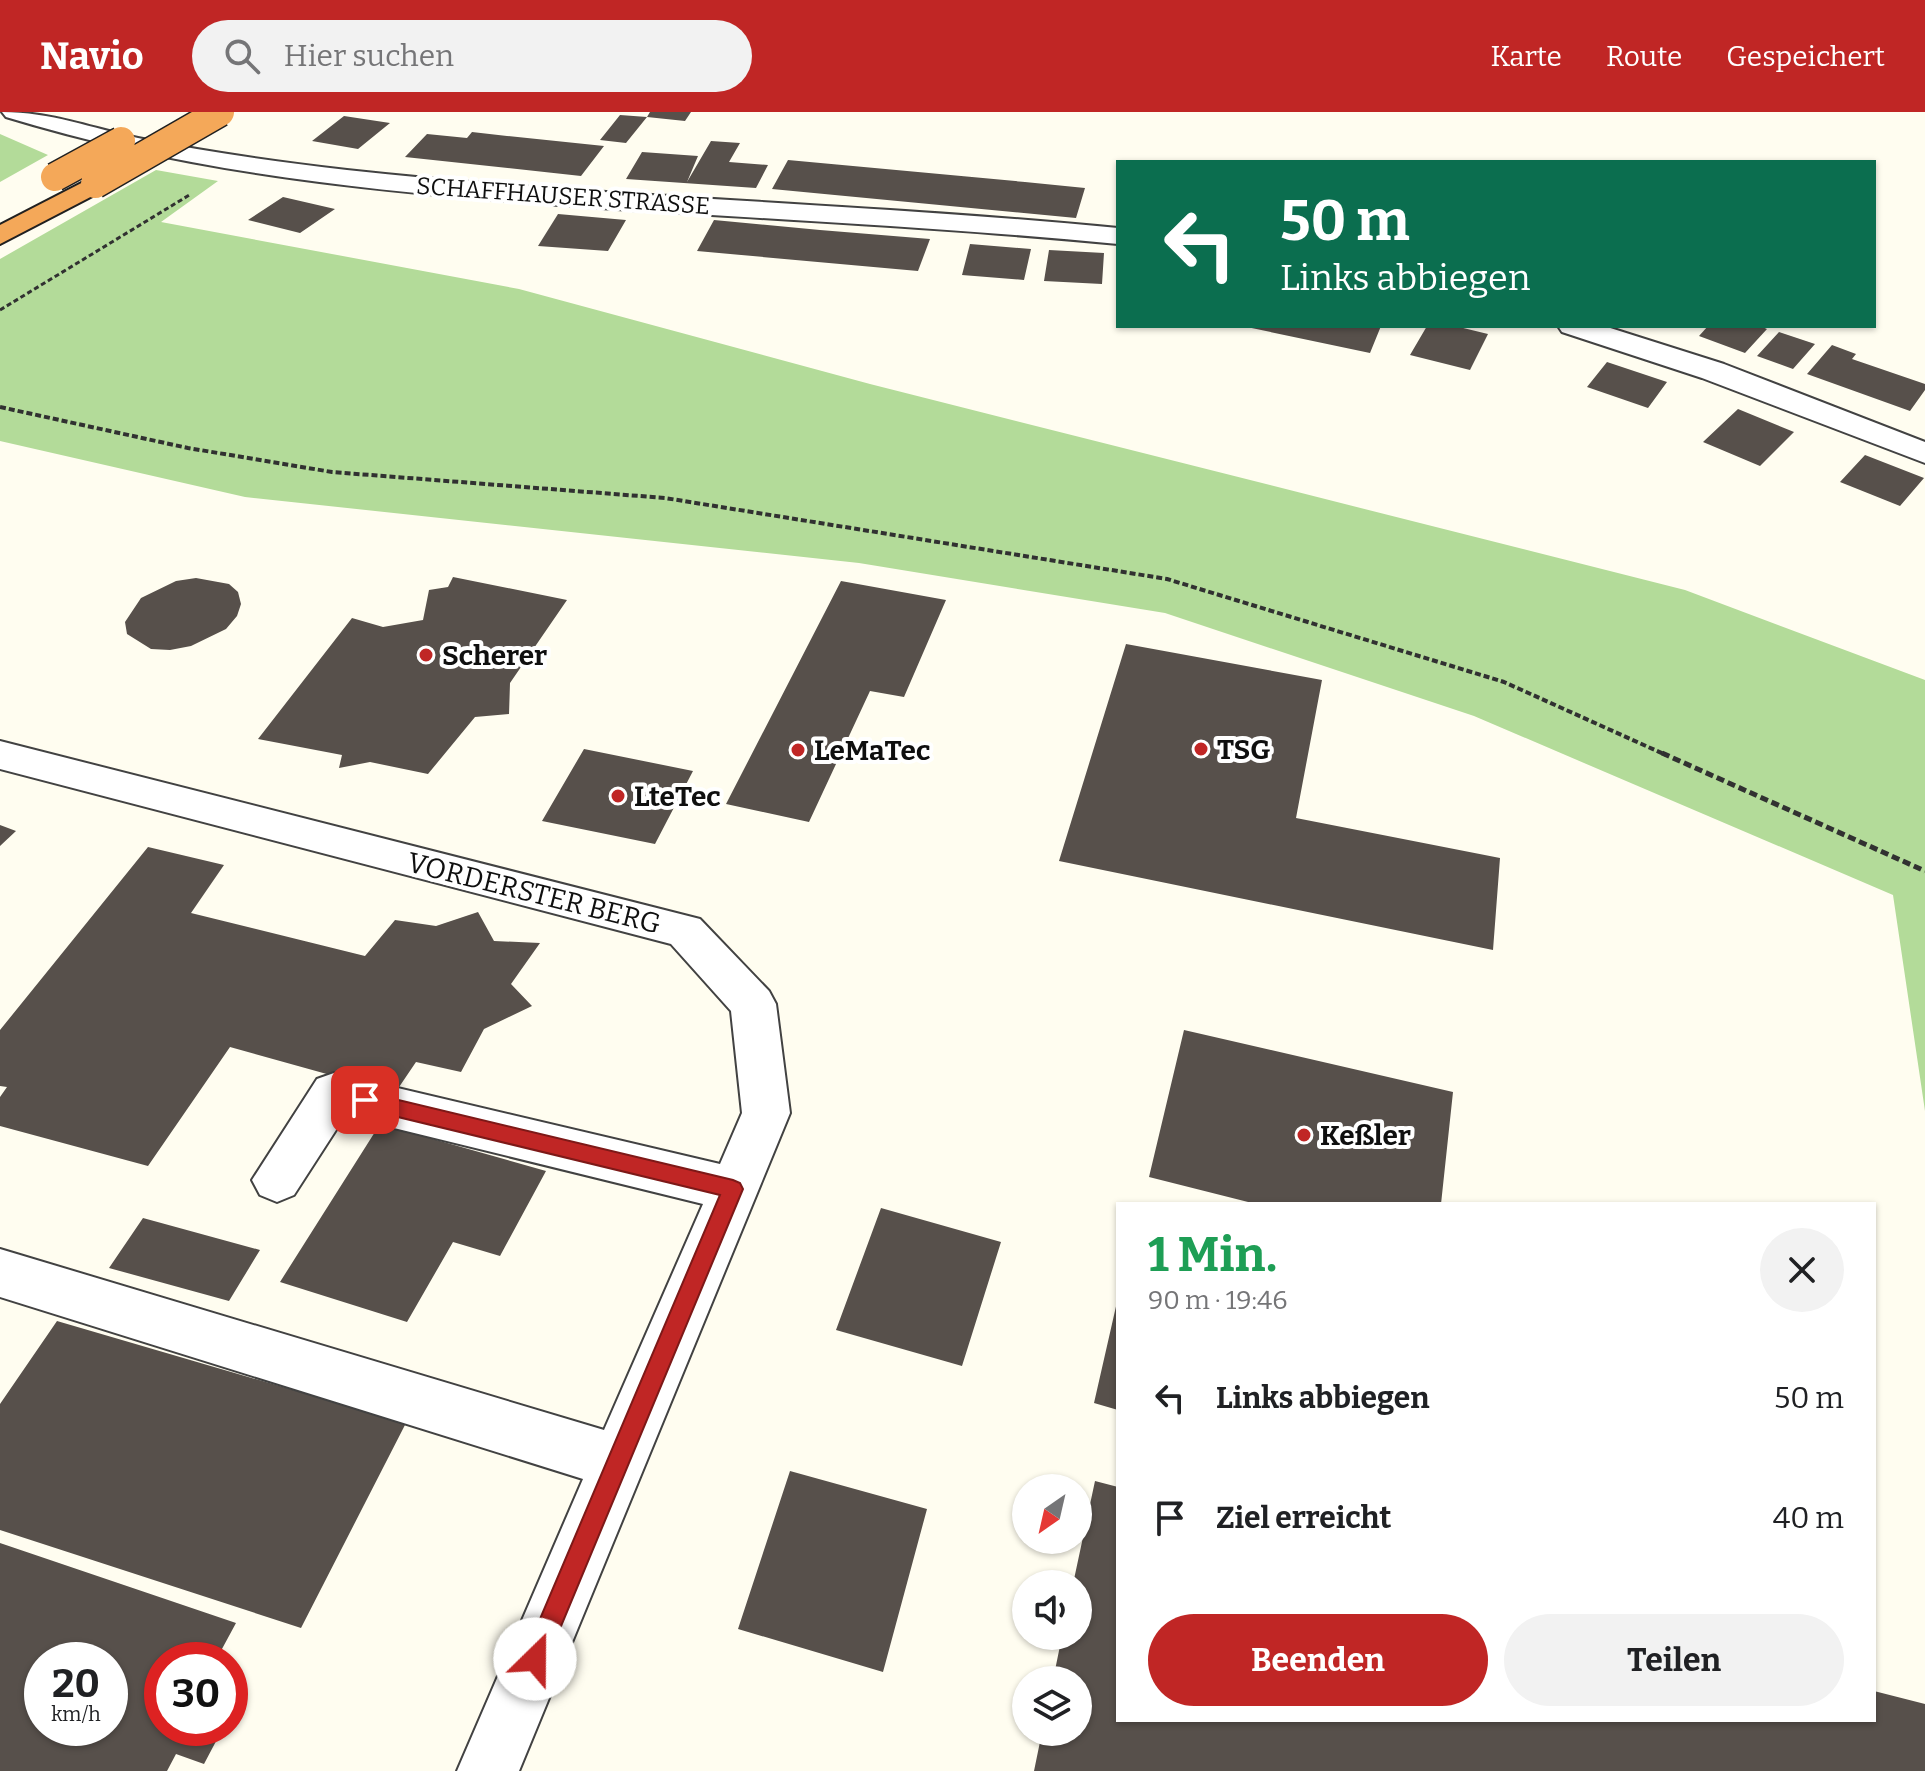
<!DOCTYPE html>
<html lang="de">
<head>
<meta charset="utf-8">
<style>
  :root { --surface:#fff; --page:#f2f2f2; --text:#202124; --muted:#757577; --accent:#c02625 }
  body { margin:0; font-family:Bitter,serif; background:var(--page); color:var(--text); height:100vh; display:flex; flex-direction:column; font-size:30px; white-space:nowrap }
  * { box-sizing:border-box; margin:0 }
  p { font-size:26px; color:var(--muted) }
  .icon { flex:none; width:44px; height:44px; fill:none; stroke:currentColor; stroke-width:2; stroke-linecap:round; stroke-linejoin:round }
  .map { position:relative; flex:1; overflow:hidden }
  .sheet { position:absolute; left:1116px; top:1090px; width:760px; height:520px; display:flex; flex-direction:column; background:var(--surface); border-radius:0px; box-shadow:0 2px 6px #0004 }
  .sheet>* { flex:none }
  .guide { position:absolute; left:1116px; top:48px; width:760px; height:168px; border-radius:0px; box-shadow:0 2px 6px #0004; background:#0b6e4f; color:#fff; overflow:hidden }
  .needle { width:52px; rotate:214deg }
  .tools { position:absolute; left:1012px; top:1362px; display:grid; gap:16px }
  .tools a { display:grid; place-items:center; width:80px; height:80px; border-radius:50%; background:var(--surface); box-shadow:0 2px 6px #0004; font-size:40px }
  .speed { position:absolute; left:24px; top:1530px; display:flex; gap:16px; font-size:40px; font-weight:700; text-align:center }
  .speed>* { display:grid; place-content:center; width:104px; height:104px; border-radius:50%; background:var(--surface); box-shadow:0 2px 6px #0004; line-height:1 }
  .speed small { font-size:20px; font-weight:400 }
  .speed .limit { border:12px solid #d22; background:#fff; color:#111 }
  .pin { position:absolute; display:grid; place-items:center; width:68px; height:68px; color:#fff; margin:-34px; border-radius:16px; box-shadow:0 4px 12px #0006 }
  .me { position:absolute; width:88px; margin:-44px; rotate:23deg; stroke-linejoin:round; filter:drop-shadow(0 0 6px #0008) }
  .turn { display:flex; align-items:center; gap:28px; height:168px; padding:0 32px; font-size:36px }
  .turn .icon { width:104px; height:104px; stroke-width:2.5 }
  .turn b { display:block; font-size:56px; line-height:68px }
  .round { display:grid; place-items:center; flex:none; width:84px; height:84px; border-radius:42px; background:var(--page) }
  .head { display:flex; align-items:center; justify-content:space-between; height:136px; padding:0 32px }
  h1 { font-size:48px; font-weight:700; line-height:60px; color:#1e9e55 }
  .cta { display:flex; gap:16px; margin-top:auto; padding:16px 32px }
  .cta a { flex:1; height:92px; border-radius:48px; background:var(--accent); color:#fff; font-size:32px; font-weight:700; line-height:92px; text-align:center }
  .cta a+a { background:var(--page); color:var(--text) }
  ul { padding:0; list-style:none }
  li { display:flex; align-items:center; gap:24px; height:120px; padding:0 32px }
  li div { flex:1 }
  li b { display:block; font-size:30px }
  li em { font-style:normal }
  header { display:flex; align-items:center; gap:48px; box-sizing:border-box; height:112px; padding:0 40px; background:var(--accent); color:#fff }
  header strong { font-size:38px }
  nav { display:flex; gap:44px; margin-inline-start:auto; font-size:28px }
  .search { width:560px; height:72px; background:var(--page); display:flex; align-items:center; gap:20px; box-sizing:border-box; padding:0 28px; border-radius:44px; color:var(--muted); font-size:30px }
  .map>svg:first-child { display:block }
  .forest { fill:#b3db99 }
  .building { fill:#57504b; fill-rule:evenodd }
  .lines { fill:none; stroke-linecap:round; stroke-linejoin:round }
  .minor-casing { stroke:#424242; stroke-width:4 }
  .highway-casing { stroke:#202020; stroke-width:4 }
  .path-far2 { stroke:#313131; stroke-width:3; stroke-dasharray:5 3; stroke-linecap:butt }
  .path-far1 { stroke:#313131; stroke-width:4; stroke-dasharray:6 3; stroke-linecap:butt }
  .path { stroke:#313131; stroke-width:5; stroke-dasharray:8 4; stroke-linecap:butt }
  .minor { fill:#fff; fill-rule:evenodd }
  .highway { fill:#f4a859; fill-rule:evenodd }
  .highway-bridge-casing { stroke:#202020; stroke-width:31; stroke-linecap:butt }
  .highway-bridge { stroke:#f4a859; stroke-width:28 }
  .route { fill:#c02625; stroke:#7d1918; stroke-width:2 }
  .poi-dot { fill:#c02625; stroke:#fff; stroke-width:3 }
  .labels { text-anchor:middle; dominant-baseline:central; stroke-width:8; stroke-linejoin:round; paint-order:stroke }
  .far-street-label { font-size:24px; fill:#0f0f0f; stroke:#fff }
  .poi-label { font-size:28px; font-weight:bold; fill:#0f0f0f; stroke:#fff; text-anchor:start }
  .street-label { font-size:28px; fill:#0f0f0f; stroke:#fff }
</style>
</head>
<body>
<header>
<strong>Navio</strong>
<div class="search"><svg class="icon" aria-label="search" viewBox="0 0 24 24"><circle cx="10" cy="10" r="6"/><path d="M15 15l6 6"/></svg>Hier suchen</div>
<nav><a>Karte</a><a>Route</a><a>Gespeichert</a></nav>
</header>
<div class="map">
<svg width="1925" height="1659" viewBox="0 0 1925 1659">
  <rect width="100%" height="100%" fill="#fffdf0"/>
  <path class="forest" d="M0,22L48,43L0,70Z
    M156,58L218,69L161,110L519,177L870,272L1685,478L1925,568V999L1893,783L1474,604L1165,501L859,451L245,385L0,329V147Z"/>
  <path class="building" d="M650,0H691L685,9L647,5Z
    M620,3L647,5L626,31L600,28Z
    M344,4L390,11L358,37L312,29Z
    M472,20L507,24L604,34L581,64L405,45L427,22L467,26Z
    M711,29L740,31L729,50L768,53L756,76L626,67L642,40L698,44L687,70Z
    M788,48L1025,70L1085,76L1076,106L772,77Z
    M283,85L335,97L300,121L248,108Z
    M558,102L626,108L608,139L538,134Z
    M714,108L820,118L930,127L918,159L697,139Z
    M970,132L1031,137L1024,168L962,163Z
    M1049,138L1104,141L1102,172L1044,169Z
    M1242,214H1381L1370,241Z
    M1427,214H1455L1488,222L1470,258L1410,243Z
    M1708,214H1760L1767,217L1745,241L1699,224Z
    M1779,220L1815,232L1793,257L1757,244Z
    M1832,233L1856,242L1852,247L1925,272V278L1910,299L1807,262Z
    M1607,250L1667,270L1648,296L1587,275Z
    M1738,297L1794,320L1760,354L1703,330Z
    M1865,343L1924,366L1900,394L1840,370Z
    M453,465L567,488L510,571L509,602L475,605L428,662L370,650L339,656L342,643L258,627L352,506L383,515L423,508L429,478L448,475Z
    M196,466L229,472L238,480L241,492L237,504L226,517L191,534L170,538L151,537L127,522L125,510L141,486L176,469Z
    M841,469L946,488L904,585L870,579L809,710L726,692Z
    M1126,532L1322,568L1296,706L1500,746L1493,838L1059,749Z
    M584,637L693,659L655,732L542,709Z
    M0,713L16,719L0,734Z
    M148,735L224,753L191,801L365,844L395,808L436,814L478,800L494,829L540,831L511,872L532,894L484,917L461,960L416,950L395,981L230,935L148,1054L0,1014V985L7,975L0,974V918Z
    M1184,918L1453,980L1441,1092H1256L1149,1065Z
    M380,1012L546,1059L500,1144L453,1130L407,1210L280,1170Z
    M881,1096L1001,1130L962,1254L836,1218Z
    M143,1106L260,1138L229,1189L109,1156Z
    M1117,1190H1118V1298L1094,1291Z
    M57,1209L406,1311L301,1516L0,1418V1292Z
    M790,1359L927,1397L883,1560L738,1517Z
    M1095,1369L1118,1375V1608H1874V1579L1925,1592V1659H1034L1042,1620H1078V1568H1053L1062,1524H1078V1472H1073Z
    M0,1431L236,1511L216,1548H162V1616H223L204,1652L176,1642L167,1659H0ZM42,1548H110V1616H42Z"/>
  <g class="lines">
    <defs>
      <path id="minor" d="M2,0C51,0 91,16 138,26C207,40 277,50 347,58C603,86 861,91 1118,116V132C941,115 763,107 586,95C390,81 195,63 6,5Z
        M1558,214H1604L1724,252L1925,330V351L1702,266L1562,220Z
        M0,629L700,807L769,879L776,892L790,1001L519,1659H457L583,1367L0,1185V1137L604,1318L703,1092L345,1004L294,1083L277,1090L260,1083L252,1068L317,967L334,961L720,1052L742,1001L731,899L671,832L0,657Z"/>
      <path id="highway" d="M95,64L104,66L108,72L104,78L0,132V113Z"/>
    </defs>
    <use href="#minor" class="minor-casing"/>
    <use href="#highway" class="highway-casing"/>
    <path class="path-far2" d="M0,198L191,82"/>
    <path class="path-far1" d="M0,295L188,336L332,360L665,386L1167,467L1504,570L1666,643"/>
    <path class="path" d="M1662,641L1925,759"/>
    <use href="#minor" class="minor"/>
    <use href="#highway" class="highway"/>
    <defs>
      <path id="highway-bridge" d="M55,65L121,29
        M95,72L220,0"/>
    </defs>
    <use href="#highway-bridge" class="highway-bridge-casing"/>
    <use href="#highway-bridge" class="highway-bridge"/>
  </g>
  <path class="route" d="M365,980L733,1068L740,1071L743,1077L544,1555L535,1559L526,1555L523,1547L720,1083L365,997L355,988Z"/>
  <g class="poi-dot">
    <circle cx="426" cy="543" r="8"/>
    <circle cx="1201" cy="637" r="8"/>
    <circle cx="798" cy="638" r="8"/>
    <circle cx="618" cy="684" r="8"/>
    <circle cx="1304" cy="1023" r="8"/>
  </g>
  <g class="labels">
    <g class="far-street-label">
      <text transform="translate(563 84) rotate(4)">SCHAFFHAUSER STRASSE</text>
    </g>
    <g class="poi-label">
      <text x="442" y="543">Scherer</text>
      <text x="1217" y="637">TSG</text>
      <text x="814" y="638">LeMaTec</text>
      <text x="634" y="684">LteTec</text>
      <text x="1320" y="1023">Keßler</text>
    </g>
    <g class="street-label">
      <text transform="translate(534 781) rotate(14)">VORDERSTER BERG</text>
    </g>
  </g>
</svg>
<div class="tools">
<a><svg class="needle" viewBox="-14 -14 28 28"><path d="M0-13l5 13h-10z" fill="#e53935"/><path d="M0 13l5-13h-10z" fill="#757577"/></svg></a>
<a><svg class="icon" aria-label="sound" viewBox="0 0 24 24"><path d="M4 9h4l5-4v14l-5-4H4zM17 9q2 3 0 6"/></svg></a>
<a><svg class="icon" aria-label="layers" viewBox="0 0 24 24"><path d="M12 4l9 5-9 5-9-5zM3 14l9 5 9-5"/></svg></a>
</div>
<div class="speed"><div>20<small>km/h</small></div><div class="limit">30</div></div>
<div class="pin" style="left:365px;top:988px;background:#d93025"><svg class="icon" aria-label="arrive" viewBox="0 0 24 24"><path d="M6 21V4h12l-3 4 3 4H6"/></svg></div>
<svg class="me" style="left:535px;top:1547px" viewBox="-20 -20 40 40"><circle r="19" fill="#fff"/><path d="M0-13L10 11 0 6-10 11z" fill="#c02625"/></svg>
<div class="guide">
<div class="turn"><svg class="icon" aria-label="left" viewBox="0 0 24 24"><path d="M17 20v-9H6M10 6l-5 5 5 5"/></svg><div><b>50 m</b>Links abbiegen</div></div>
</div>
<section class="sheet">
<div class="head"><div><h1>1 Min.</h1><p>90 m · 19:46</p></div><a class="round"><svg class="icon" aria-label="close" viewBox="0 0 24 24"><path d="M6 6l12 12M18 6L6 18"/></svg></a></div>
<ul>
<li><svg class="icon" aria-label="left" viewBox="0 0 24 24"><path d="M17 20v-9H6M10 6l-5 5 5 5"/></svg><div><b>Links abbiegen</b></div><em>50 m</em></li>
<li><svg class="icon" aria-label="arrive" viewBox="0 0 24 24"><path d="M6 21V4h12l-3 4 3 4H6"/></svg><div><b>Ziel erreicht</b></div><em>40 m</em></li>
</ul>
<div class="cta"><a>Beenden</a><a>Teilen</a></div>
</section>
</div>
</body>
</html>
